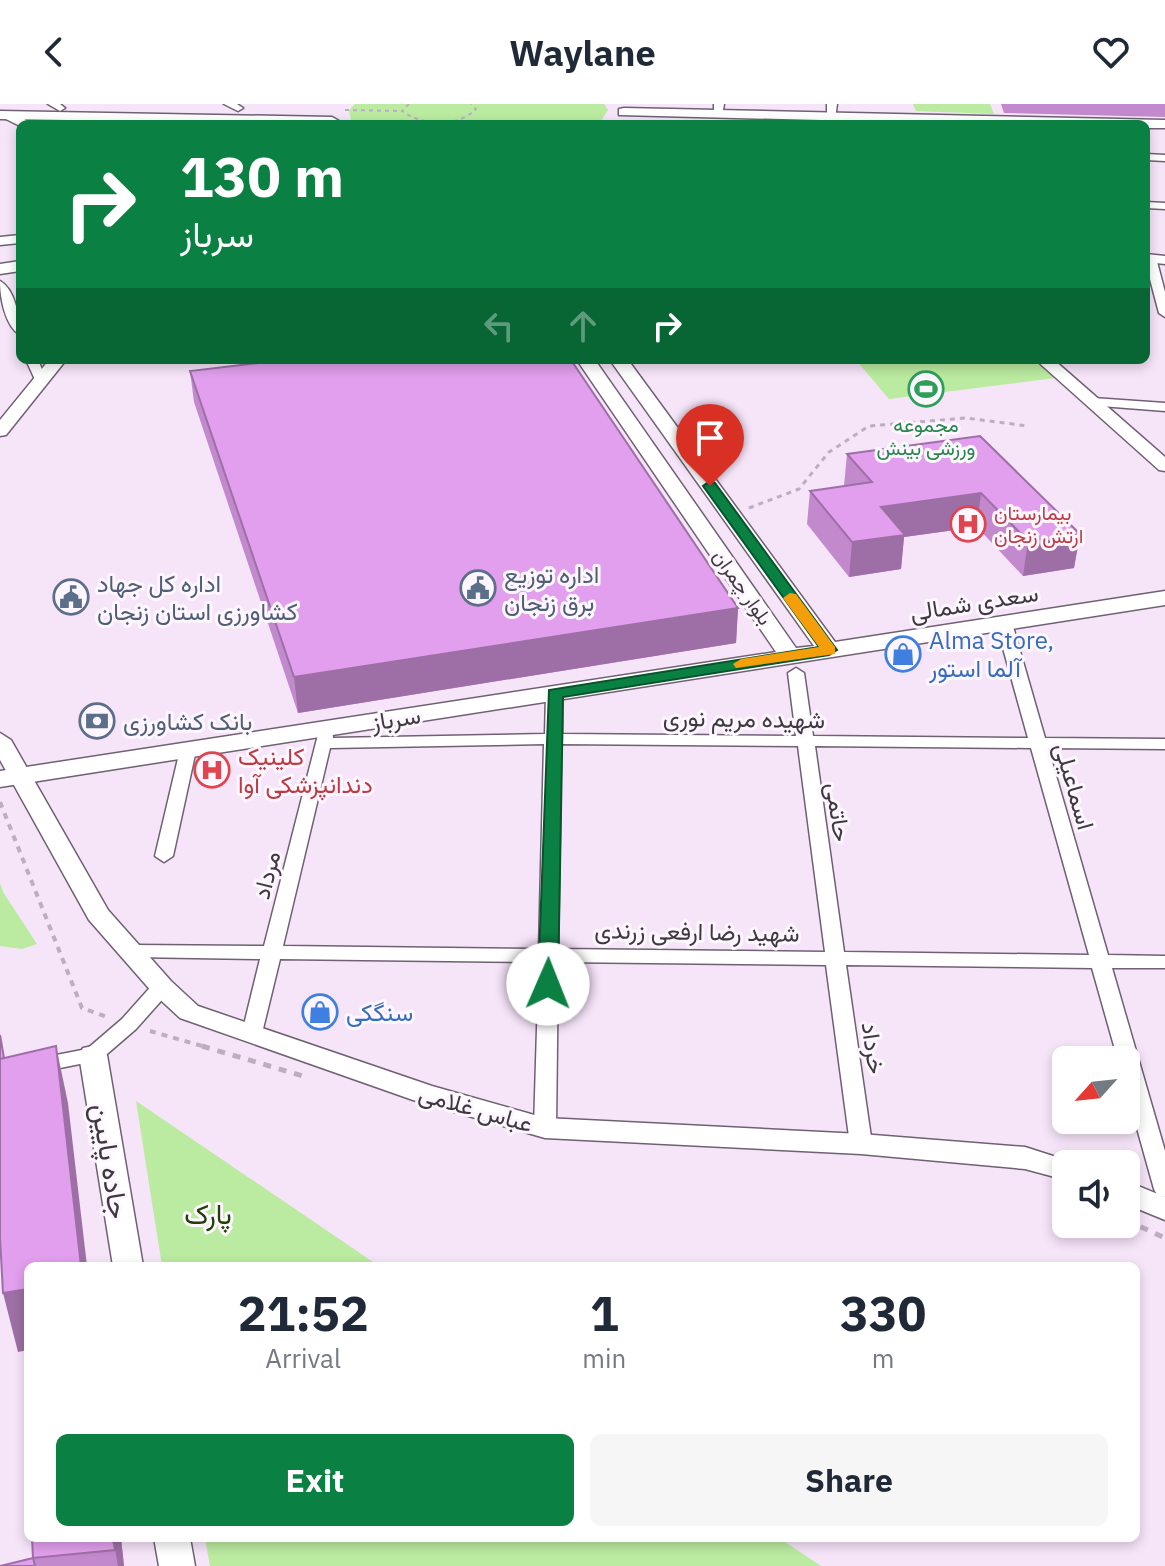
<!DOCTYPE html>
<html lang="en">
<head>
<meta charset="utf-8">
<style>
  :root { --surface:#fff; --page:#f6f6f7; --text:#1f2937; --muted:#747a83; --accent:#0b8043 }
  body { margin:0; font-family:"IBM Plex Sans",Vazirmatn,sans-serif; background:var(--page); color:var(--text); height:100vh; display:flex; flex-direction:column; font-size:30px; white-space:nowrap }
  * { box-sizing:border-box; margin:0 }
  p { font-size:26px; color:var(--muted) }
  .icon { flex:none; width:44px; height:44px; fill:none; stroke:currentColor; stroke-width:2; stroke-linecap:round; stroke-linejoin:round }
  .map { position:relative; flex:1; overflow:hidden }
  .drawer { position:absolute; left:24px; top:1158px; width:1116px; height:280px; display:flex; flex-direction:column; background:var(--surface); border-radius:12px; box-shadow:0 4px 12px #0003 }
  .drawer>* { flex:none }
  .top-card { position:absolute; left:16px; top:16px; width:1134px; height:244px; border-radius:12px; box-shadow:0 4px 12px #0003; background:#0b8043; color:#fff; overflow:hidden }
  .needle { width:52px; rotate:243deg }
  .tools { position:absolute; left:1052px; top:942px; display:grid; gap:16px }
  .tools a { display:grid; place-items:center; width:88px; height:88px; border-radius:12px; background:var(--surface); box-shadow:0 4px 12px #0003; font-size:40px }
  .pin { position:absolute; display:grid; place-items:center; width:68px; height:68px; color:#fff; margin:-82px -34px; border-radius:50% 50% 50% 0; rotate:-45deg; box-shadow:0 0 8px #0007 }
  .pin .icon { rotate:45deg }
  .me { position:absolute; width:88px; margin:-44px; rotate:1deg; stroke-linejoin:round; filter:drop-shadow(0 0 6px #0008) }
  .turn { display:flex; align-items:center; gap:28px; height:168px; padding:0 32px; font-size:36px }
  .turn .icon { width:104px; height:104px; stroke-width:2.5 }
  .turn b { display:block; font-size:56px; line-height:68px }
  .lanes { display:flex; align-items:center; height:76px; padding:0 32px; background:#0003; justify-content:center; gap:40px; direction:ltr }
  .lanes .off { opacity:.35 }
  .eta { display:flex; justify-content:space-evenly; align-items:center; height:136px; text-align:center }
  .eta b { font-size:48px; font-weight:700; line-height:56px }
  .cta { display:flex; gap:16px; margin-top:auto; padding:16px 32px }
  .cta a { flex:1; height:92px; border-radius:12px; background:var(--accent); color:#fff; font-size:32px; font-weight:700; line-height:92px; text-align:center }
  .cta a+a { background:var(--page); color:var(--text) }
  header { display:flex; justify-content:space-between; align-items:center; height:104px; padding:0 32px; background:var(--surface); font-size:36px; font-weight:700 }
  .map>svg:first-child { display:block }
  .green { fill:#baeba0 }
  .lines { fill:none; stroke-linecap:round; stroke-linejoin:round }
  .minor-casing { stroke:#6f6072; stroke-width:3 }
  .tertiary-casing { stroke:#6f6072; stroke-width:3 }
  .secondary-casing { stroke:#6f6072; stroke-width:3 }
  .path-far3 { stroke:#bdaebf; stroke-width:2; stroke-dasharray:4 4; stroke-linecap:butt }
  .path-far2 { stroke:#bdaebf; stroke-width:3; stroke-dasharray:5 5; stroke-linecap:butt }
  .path-far1 { stroke:#bdaebf; stroke-width:4; stroke-dasharray:6 6; stroke-linecap:butt }
  .path { stroke:#bdaebf; stroke-width:5; stroke-dasharray:8 8; stroke-linecap:butt }
  .minor { fill:#fff; fill-rule:evenodd }
  .tertiary { fill:#fff; fill-rule:evenodd }
  .secondary { fill:#fff; fill-rule:evenodd }
  .wall { fill:#c289cc }
  .shaded-wall { fill:#9e6fa6 }
  .building { fill:#e19fed; stroke:#9e6fa6; stroke-width:2 }
  .route { fill:#0b8043; stroke:#07532c; stroke-width:2 }
  .slow { fill:#f59e0b }
  .labels { text-anchor:middle; dominant-baseline:central; stroke-width:6; stroke-linejoin:round; paint-order:stroke }
  .far-leisure-label { font-size:20px; fill:#27864d; stroke:#fdf6fe }
  .far-health-label { font-size:20px; fill:#be3a42; stroke:#fdf6fe; text-anchor:start }
  .far-street-label { font-size:20px; fill:#3e3840; stroke:#fdf6fe }
  .service-label { font-size:24px; fill:#4e5e75; stroke:#fdf6fe; text-anchor:start }
  .street-label { font-size:24px; fill:#3e3840; stroke:#fdf6fe }
  .shop-label { font-size:24px; fill:#366cbe; stroke:#fdf6fe; text-anchor:start }
  .health-label { font-size:24px; fill:#be3a42; stroke:#fdf6fe; text-anchor:start }
  .near-street-label { font-size:28px; fill:#3e3840; stroke:#fdf6fe }
  .near-park-label { font-size:28px; fill:#1f4103; stroke:#fdf6fe }
</style>
</head>
<body>
<header><svg class="icon" aria-label="back" viewBox="0 0 24 24"><path d="M15 5l-7 7 7 7"/></svg>Waylane<svg class="icon" aria-label="heart" viewBox="0 0 24 24"><path d="M12 20l-8-8c-3-5 5-10 8-4 3-6 11-1 8 4z"/></svg></header>
<div class="map">
<svg width="1165" height="1462" viewBox="0 0 1165 1462">
  <rect width="100%" height="100%" fill="#f6e4f9"/>
  <path class="green" d="M355,0H604L608,6L599,20H356L351,16L349,6Z
    M913,0H990L994,10L916,7Z
    M856,256H1035L1055,274L889,295Z
    M0,779L3,788L37,840L22,845L0,842Z
    M136,997L379,1162H162Z
    M205,1434H779L821,1462H210Z"/>
  <g class="lines">
    <defs>
      <path id="minor" d="M48,0H60L65,4L60,7Z
        M224,0H237L243,4L238,7Z
        M714,0H724L722,12L714,10Z
        M827,0H837L835,15L827,13Z
        M1146,50L1165,51V57L1146,56Z
        M1146,98L1165,99V105L1146,104Z
        M1150,151L1156,154L1165,188V213L1159,209L1146,160V152Z
        M0,177C15,185 20,214 20,231C5,222 0,193 0,177Z
        M26,256H38L47,277L45,280H37Z
        M1093,294L1165,299V307L1088,301L1087,298Z
        M1004,514L1012,519L1045,634L1165,635V645L1048,644L1108,851L1165,852V864H1112L1165,1047V1093L1157,1091L1154,1085L1126,985V956H1118L1092,864L846,861L872,1040L869,1046L861,1048L853,1046L850,1040L826,861L558,858L556,1024L553,1029L545,1032L537,1029L534,1024L539,858L280,855L262,929L259,934H245L242,929L260,855L132,853L122,847L132,841L264,842L320,623H332L333,634L545,630L546,589L554,584L562,589V630L796,632L788,569L796,564L804,569L813,632L1028,634L996,519ZM544,640L539,845L283,842L330,644ZM561,640L798,642L825,848L558,845ZM815,642L1031,644L1089,851L844,848Z
        M188,641L196,646L173,752L164,758L155,752L180,646Z
        M162,876L169,878L172,883L169,888L136,925L100,956L0,976V962L87,945L122,915L155,878Z"/>
      <path id="tertiary" d="M4,8H12L33,20L20,22L4,14Z
        M20,131V139L0,141V133Z
        M1146,150L1165,152V160L1146,158Z
        M20,157V167L0,170V160Z
        M49,256H66L6,331L0,332V316Z
        M1036,256H1054L1165,353V367L1159,366Z
        M0,629L11,636L108,806L171,877L198,902L432,982L545,1014L861,1030L1025,1043L1078,1060H1066V1076L1025,1065L861,1050L545,1034L413,996L180,914L153,889L89,816L0,656Z
        M93,942L103,944L107,951L143,1162H113L79,951L83,944Z
        M1126,1077L1165,1093V1116L1126,1100Z
        M154,1434H190L195,1462H159Z"/>
      <path id="secondary" d="M624,4L1165,16V24H1146V20H979L619,11V5Z
        M0,7L332,13L339,17L337,20L0,15Z
        M577,256H595L796,544L814,542L610,256H628L835,538L1165,487V501L0,683V667L776,548Z"/>
    </defs>
    <use href="#minor" class="minor-casing"/>
    <use href="#tertiary" class="tertiary-casing"/>
    <use href="#secondary" class="secondary-casing"/>
    <path class="path-far3" d="M409,0L402,7C423,22 457,24 476,5L471,0
      M345,6L402,7"/>
    <path class="path-far2" d="M749,404L799,385L829,348L869,322L966,314L1028,322"/>
    <path class="path-far1" d="M0,698L82,904L107,913
      M150,927L209,944"/>
    <path class="path" d="M202,942L303,972
      M1126,1116L1165,1134"/>
    <use href="#minor" class="minor"/>
    <use href="#tertiary" class="tertiary"/>
    <use href="#secondary" class="secondary"/>
  </g>
  <path class="wall" d="M1001,0H1165V13L1004,9Z
    M190,267L738,504L736,539L298,609L194,298Z
    M980,332L1080,430L1074,464L1023,472L977,423L904,433L901,465L849,473L807,420L810,387L844,382L847,350Z
    M32,1434H121L124,1462H0L33,1454Z"/>
  <path class="shaded-wall" d="M981,389L977,423L904,433L901,465L849,473L852,438L881,403Z
    M1080,430L1074,464L1023,472L1028,437Z
    M738,504L736,539L298,609L294,573Z
    M56,942L68,999L87,1162H81Z
    M28,1185V1246L18,1248L3,1189Z
    M113,1434H121L124,1462H118Z"/>
  <path class="building" d="M284,256H571L738,504L294,573L190,267Z
    M980,332L1080,430L1028,437L981,389L881,403L905,431L852,438L810,387L872,378L847,350Z
    M0,931L4,954L0,955Z
    M56,942L81,1162H28V1185L3,1189L0,1134V955Z
    M28,1257V1336L25,1258Z
    M32,1434H113L115,1446L33,1454Z
    M33,1454L35,1462H0Z"/>
  <path class="route" d="M710,377L715,379L837,546L829,551L563,593L558,880L555,885H541L538,880L549,586L819,543L703,382Z"/>
  <path class="slow" d="M790,489L796,490L835,543V550L736,564L733,560L741,555L819,543L783,494Z"/>
  <defs>
    <symbol id="stadium-ring" viewBox="-11 -11 22 22"><circle r="9.5" fill="#fdf6fe" stroke="#2e9e5b" stroke-width="1.5"/><path d="M0-5a6.5 5 0 1 0 0 10a6.5 5 0 1 0 0-10ZM-3.5-1.8h7v3.6h-7Z" fill="#2e9e5b"/></symbol>
    <symbol id="hospital-ring" viewBox="-11 -11 22 22"><circle r="9.5" fill="#fdf6fe" stroke="#e0444e" stroke-width="1.5"/><path d="M-5-5h3v3.5h4V-5h3V5h-3V1.5h-4V5h-3Z" fill="#e0444e"/></symbol>
    <symbol id="civic-ring" viewBox="-11 -11 22 22"><circle r="9.5" fill="#fdf6fe" stroke="#5c6f8a" stroke-width="1.5"/><path d="M-.6-6.5H3V-4.5H.6V-3L4-1V1h2V6H-6V1h2V-1L-.6-3ZM-1.2 2.5V6h2.4V2.5Z" fill="#5c6f8a"/></symbol>
    <symbol id="shop-ring" viewBox="-11 -11 22 22"><circle r="9.5" fill="#fdf6fe" stroke="#3f7fe0" stroke-width="1.5"/><path d="M-5-2.5h2.3a2.7 3.5 0 0 1 5.4 0H5L5.5 6h-11ZM-1.5-2.5h3a1.5 2.3 0 0 0-3 0Z" fill="#3f7fe0"/></symbol>
    <symbol id="bank-ring" viewBox="-11 -11 22 22"><circle r="9.5" fill="#fdf6fe" stroke="#5c6f8a" stroke-width="1.5"/><path d="M-6-4H6V4H-6ZM0-2.3a2.3 2.3 0 1 0 0 4.6a2.3 2.3 0 1 0 0-4.6Z" fill="#5c6f8a"/></symbol>
  </defs>
  <g fill-rule="evenodd">
    <use href="#stadium-ring" x="906" y="265" width="40" height="40"/>
    <use href="#hospital-ring" x="948" y="400" width="40" height="40"/>
    <use href="#civic-ring" x="458" y="464" width="40" height="40"/>
    <use href="#civic-ring" x="51" y="473" width="40" height="40"/>
    <use href="#shop-ring" x="883" y="530" width="40" height="40"/>
    <use href="#bank-ring" x="77" y="597" width="40" height="40"/>
    <use href="#hospital-ring" x="192" y="646" width="40" height="40"/>
    <use href="#shop-ring" x="300" y="888" width="40" height="40"/>
  </g>
  <g class="labels">
    <g class="far-leisure-label">
      <text x="926" y="320">مجموعه<tspan x="926" dy="23">ورزشی بینش</tspan></text>
    </g>
    <g class="far-health-label">
      <text x="994" y="408">بیمارستان<tspan x="994" dy="23">ارتش زنجان</tspan></text>
    </g>
    <g class="far-street-label">
      <text transform="translate(743 483) rotate(55)">بلوار چمران</text>
    </g>
    <g class="service-label">
      <text x="504" y="470">اداره توزیع<tspan x="504" dy="28">برق زنجان</tspan></text>
      <text x="97" y="479">اداره کل جهاد<tspan x="97" dy="28">کشاورزی استان زنجان</tspan></text>
      <text x="123" y="617">بانک کشاورزی</text>
    </g>
    <g class="street-label">
      <text transform="translate(974 498) rotate(-9)">سعدی شمالی</text>
      <text transform="translate(396 614) rotate(-9)">سرباز</text>
      <text transform="translate(744 614) rotate(1)">شهیده مریم نوری</text>
      <text transform="translate(1075 682) rotate(74)">اسماعیلی</text>
      <text transform="translate(839 708) rotate(82)">حاتمی</text>
      <text transform="translate(266 771) rotate(-76)">مرداد</text>
      <text transform="translate(697 827) rotate(1)">شهید رضا ارفعی زرندی</text>
      <text transform="translate(874 944) rotate(82)">خرداد</text>
      <text transform="translate(476 1004) rotate(16)">عباس غلامی</text>
    </g>
    <g class="shop-label">
      <text x="929" y="536">Alma Store,<tspan x="929" dy="28">آلما استور</tspan></text>
      <text x="346" y="908">سنگکی</text>
    </g>
    <g class="health-label">
      <text x="238" y="652">کلینیک<tspan x="238" dy="28">دندانپزشکی آوا</tspan></text>
    </g>
    <g class="near-street-label">
      <text transform="translate(111 1057) rotate(81)">جاده پایین</text>
    </g>
    <g class="near-park-label">
      <text x="208" y="1109">پارک</text>
    </g>
  </g>
</svg>
<div class="tools">
<a><svg class="needle" viewBox="-14 -14 28 28"><path d="M0-13l5 13h-10z" fill="#e53935"/><path d="M0 13l5-13h-10z" fill="#747a83"/></svg></a>
<a><svg class="icon" aria-label="sound" viewBox="0 0 24 24"><path d="M4 9h4l5-4v14l-5-4H4zM17 9q2 3 0 6"/></svg></a>
</div>
<div class="pin" style="left:710px;top:382px;background:#d93025"><svg class="icon" aria-label="arrive" viewBox="0 0 24 24"><path d="M6 21V4h12l-3 4 3 4H6"/></svg></div>
<svg class="me" style="left:548px;top:880px" viewBox="-20 -20 40 40"><circle r="19" fill="#fff"/><path d="M0-13L10 11 0 6-10 11z" fill="#0b8043"/></svg>
<div class="top-card">
<div class="turn"><svg class="icon" aria-label="right" viewBox="0 0 24 24"><path d="M7 20v-9h11M14 6l5 5-5 5"/></svg><div><b>130 m</b>سرباز</div></div>
<div class="lanes"><svg class="icon off" aria-label="left" viewBox="0 0 24 24"><path d="M17 20v-9H6M10 6l-5 5 5 5"/></svg><svg class="icon off" aria-label="ahead" viewBox="0 0 24 24"><path d="M12 20V5M6 11l6-6 6 6"/></svg><svg class="icon" aria-label="right" viewBox="0 0 24 24"><path d="M7 20v-9h11M14 6l5 5-5 5"/></svg></div>
</div>
<section class="drawer">
<div class="eta">
<div><b>21:52</b><p>Arrival</p></div>
<div><b>1</b><p>min</p></div>
<div><b>330</b><p>m</p></div>
</div>
<div class="cta"><a>Exit</a><a>Share</a></div>
</section>
</div>
</body>
</html>
